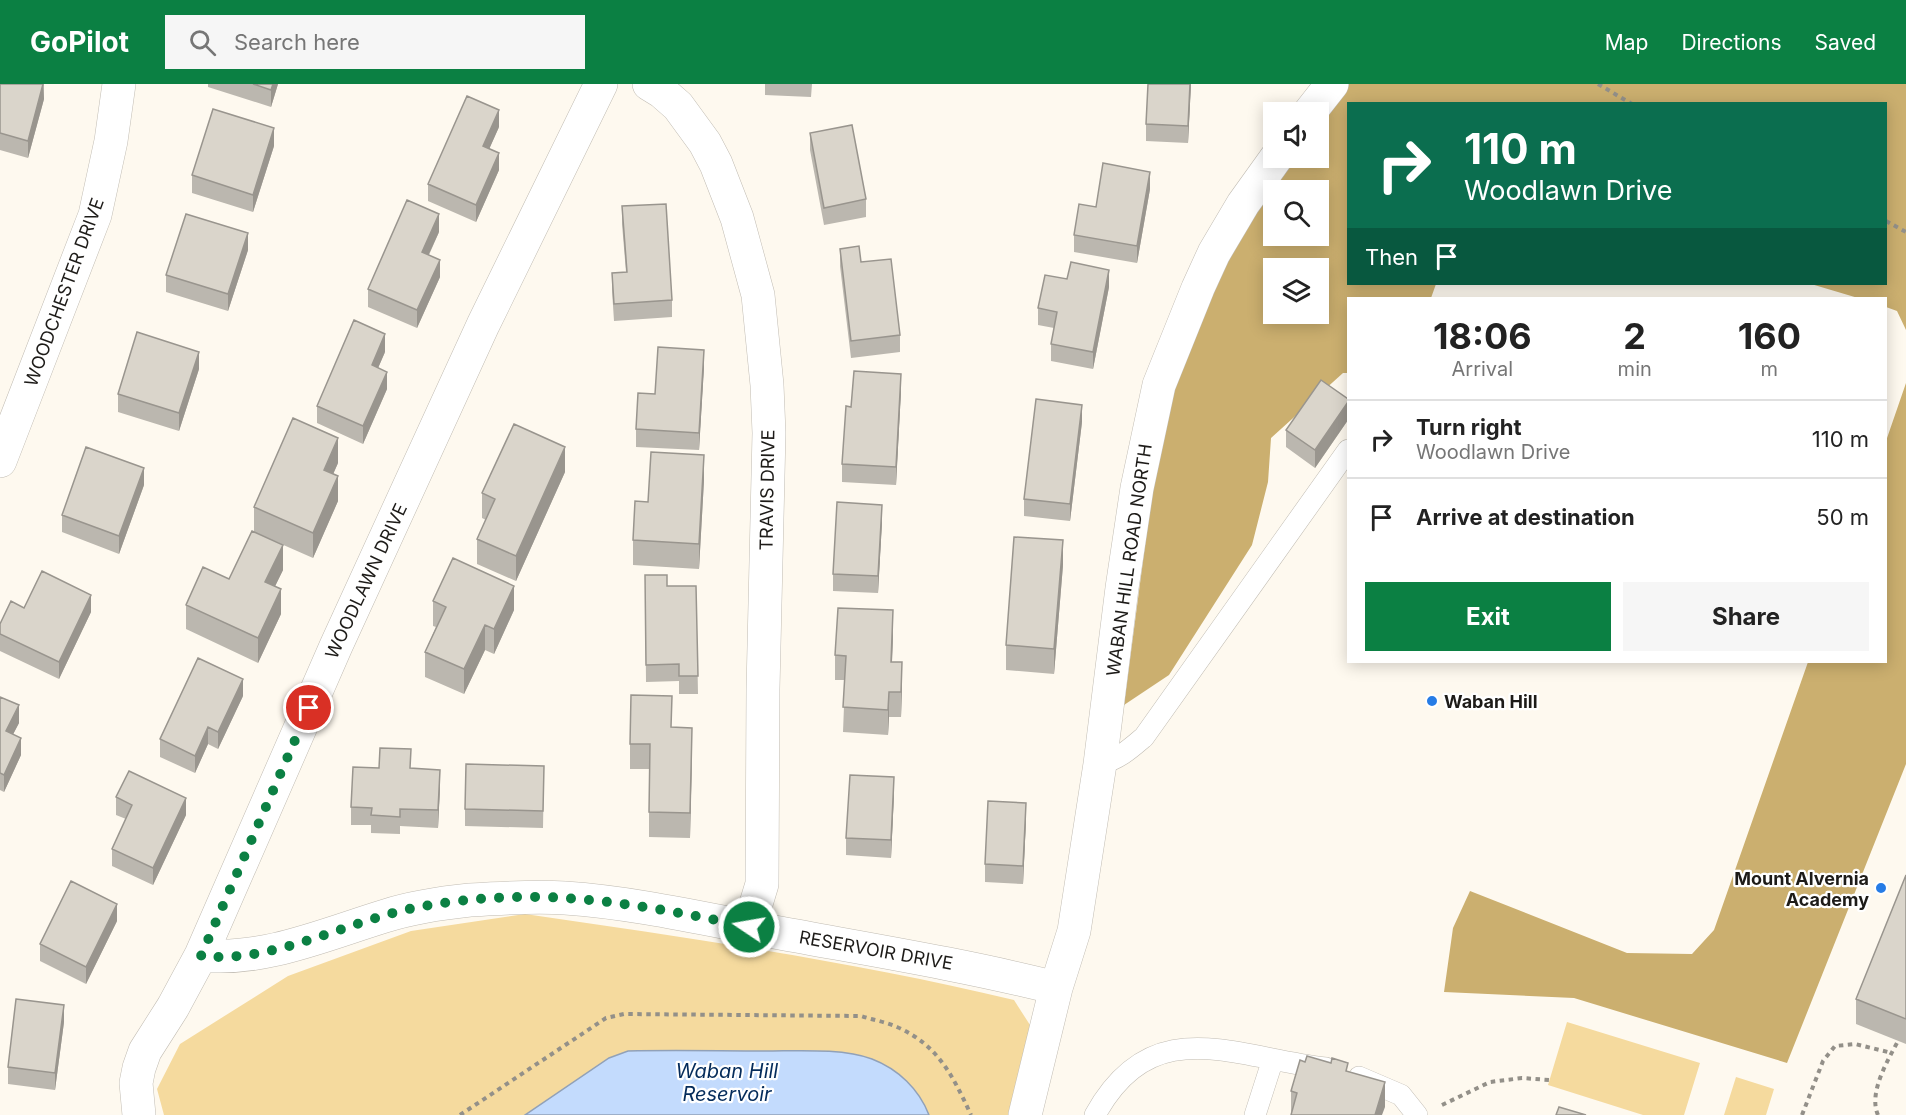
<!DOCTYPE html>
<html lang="en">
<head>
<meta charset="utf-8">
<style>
  :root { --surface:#fff; --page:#f6f6f6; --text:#222; --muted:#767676; --line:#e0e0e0; --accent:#0b8043 }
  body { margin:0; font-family:Inter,sans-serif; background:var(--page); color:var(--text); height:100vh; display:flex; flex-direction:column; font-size:22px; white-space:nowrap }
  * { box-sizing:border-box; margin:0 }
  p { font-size:20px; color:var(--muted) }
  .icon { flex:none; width:33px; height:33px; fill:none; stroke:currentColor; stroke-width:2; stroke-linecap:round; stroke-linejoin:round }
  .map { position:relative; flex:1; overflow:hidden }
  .panel { position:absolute; left:1347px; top:213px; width:540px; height:366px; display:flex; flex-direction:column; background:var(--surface); border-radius:0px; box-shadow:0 3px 15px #0003 }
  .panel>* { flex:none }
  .hud { position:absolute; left:1347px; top:18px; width:540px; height:183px; border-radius:0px; box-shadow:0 3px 15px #0003; background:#0b6e4f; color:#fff; overflow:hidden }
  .tools { position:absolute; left:1263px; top:18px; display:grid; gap:12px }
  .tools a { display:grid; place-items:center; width:66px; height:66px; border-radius:0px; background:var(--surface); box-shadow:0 3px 15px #0003; font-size:30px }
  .pin { position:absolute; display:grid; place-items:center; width:51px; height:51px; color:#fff; margin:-26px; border:3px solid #fff; border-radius:50%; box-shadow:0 2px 6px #0007 }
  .me { position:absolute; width:66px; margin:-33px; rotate:282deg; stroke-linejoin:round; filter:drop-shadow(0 0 4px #0008) }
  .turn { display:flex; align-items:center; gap:21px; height:126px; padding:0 18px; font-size:27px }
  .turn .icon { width:78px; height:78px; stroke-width:2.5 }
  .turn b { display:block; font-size:42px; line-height:51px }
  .then { display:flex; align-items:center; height:57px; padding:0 18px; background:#0003; gap:12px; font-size:22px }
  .eta { display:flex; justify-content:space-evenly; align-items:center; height:102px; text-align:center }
  .eta b { font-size:36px; font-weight:700; line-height:42px }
  .cta { display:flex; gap:12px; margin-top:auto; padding:12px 18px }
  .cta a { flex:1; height:69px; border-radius:0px; background:var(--accent); color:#fff; font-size:24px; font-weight:700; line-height:69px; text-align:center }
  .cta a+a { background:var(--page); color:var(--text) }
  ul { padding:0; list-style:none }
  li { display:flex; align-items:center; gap:18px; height:78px; padding:0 18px; border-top:2px solid var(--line) }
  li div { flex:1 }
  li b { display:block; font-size:22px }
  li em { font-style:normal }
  header { display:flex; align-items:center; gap:36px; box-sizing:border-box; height:84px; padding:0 30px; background:var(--accent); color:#fff }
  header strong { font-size:28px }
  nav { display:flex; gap:33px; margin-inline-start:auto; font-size:21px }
  .search { width:420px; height:54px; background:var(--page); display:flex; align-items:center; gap:15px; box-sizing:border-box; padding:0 21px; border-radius:0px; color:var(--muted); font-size:22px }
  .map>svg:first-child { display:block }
  .green { fill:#f5da9e }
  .forest { fill:#cbaf6f; fill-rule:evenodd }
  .water { fill:#c3dbfd; stroke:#91a1b8; stroke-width:1.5 }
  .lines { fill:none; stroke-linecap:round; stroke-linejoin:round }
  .service-casing { stroke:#c1bcb3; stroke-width:22 }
  .minor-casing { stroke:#c1bcb3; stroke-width:34 }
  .path { stroke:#939089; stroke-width:4; stroke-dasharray:4.5 4.5; stroke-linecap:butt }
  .service { stroke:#fff; stroke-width:21 }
  .minor { stroke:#fff; stroke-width:33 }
  .wall { fill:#bbb7af }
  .shaded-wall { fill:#99958e }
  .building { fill:#dad5cb; stroke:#99958e; stroke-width:1.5 }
  .route { stroke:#0b8043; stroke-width:10; stroke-dasharray:0 18 }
  .poi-dot { fill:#267ce6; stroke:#fff; stroke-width:2 }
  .labels { text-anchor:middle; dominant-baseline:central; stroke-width:4.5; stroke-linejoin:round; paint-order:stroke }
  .street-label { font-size:18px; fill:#1d1b18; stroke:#fff }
  .poi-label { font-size:18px; font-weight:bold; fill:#1d1b18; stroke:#fff; text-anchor:start }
  .water-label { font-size:20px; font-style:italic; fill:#052c5b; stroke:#fff }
</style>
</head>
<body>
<header>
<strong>GoPilot</strong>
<div class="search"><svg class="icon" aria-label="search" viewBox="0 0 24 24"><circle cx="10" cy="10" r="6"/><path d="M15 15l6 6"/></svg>Search here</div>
<nav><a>Map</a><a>Directions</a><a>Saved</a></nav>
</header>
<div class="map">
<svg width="1906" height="1031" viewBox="0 0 1906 1031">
  <rect width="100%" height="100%" fill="#fef9ef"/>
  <path class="green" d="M525,830C689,854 853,877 1014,916L1030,941L1008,1031H164L157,1005L180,960L288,892L411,847Z
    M1567,938L1700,979L1684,1031H1643L1548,1001Z
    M1736,993L1774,1005L1766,1031H1724Z"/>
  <path class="forest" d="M1349,0H1906V246L1897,227L1886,223V214H1858L1811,200H1886V20H1348V200H1436L1431,214H1348V289H1343L1271,354L1268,398L1252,461L1169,591L1124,621L1161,340L1214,197L1289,74H1318L1319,37ZM1274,106H1318V152H1274ZM1274,184H1318V230H1274Z
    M1906,299V680L1787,979L1574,914L1444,908L1453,844L1470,807L1627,869L1692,870L1714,846L1808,578H1886V357Z"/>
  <path class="water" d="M628,967C674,966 720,967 766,967C798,967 842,964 872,975C898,985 919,1005 929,1031H525L609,974Z"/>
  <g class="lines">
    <defs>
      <path id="service" d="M1100,680C1119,675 1130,665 1144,653L1348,366
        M1359,993L1401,1011L1417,1031
        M1095,1031C1153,926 1234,974 1326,984
        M1255,1031L1273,975"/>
      <path id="minor" d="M649,0L662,8L678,22L705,59L716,80L737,134L758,211L767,301L769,349L763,605L762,800L749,843
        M1310,28L1332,0
        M0,377L95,131L111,57L119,0
        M201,871C263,878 326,850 385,832C413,823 441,819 470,816C501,814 534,812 565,814C638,819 709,836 780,849C872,866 965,881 1056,904
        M139,1031L136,999L139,984L145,967L173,923L201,871L336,562L483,241L601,0
        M1025,1031L1056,904L1074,847L1100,680L1122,504L1137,404L1159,301L1198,204L1214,169L1243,120L1276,74"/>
    </defs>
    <use href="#service" class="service-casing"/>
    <use href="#minor" class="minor-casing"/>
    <path class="path" d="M1598,0L1632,20
      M1886,137L1906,148
      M1442,1021L1490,998L1522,994L1549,996
      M460,1031L606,934L624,930L861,932C873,936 886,938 897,943C938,961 953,992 971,1031
      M1802,1031L1823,977L1835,962L1855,960L1892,969
      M1878,1031C1868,1009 1888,976 1898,957"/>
    <use href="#service" class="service"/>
    <use href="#minor" class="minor"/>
  </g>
  <path class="wall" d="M0,0H44V15L28,74L0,66Z
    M208,0H278L271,23L208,3Z
    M765,0H812L811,13L765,11Z
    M1191,0L1188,59L1146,57V40Z
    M499,43L489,65L499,86L476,138L428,117V100Z
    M810,49L866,115V133L824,141L810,66Z
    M274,62L253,128L192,109V91Z
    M1150,105L1137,179L1074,168V151L1096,123Z
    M622,122L672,216V233L614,237L612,206V189L626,188L622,140Z
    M439,148L429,171L440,193L417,244L368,223V205Z
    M840,165L861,178L900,251V268L851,274L840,182Z
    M248,166L228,227L166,208V191Z
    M1109,203L1093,285L1051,277V260L1054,244L1038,241V224Z
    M385,268L378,284L387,305L363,360L317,339V322Z
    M704,283L699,366L636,363V345Z
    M199,285L179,347L118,328V310Z
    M901,307L896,401L842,398V380L851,323Z
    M1348,315V336L1315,384L1286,363V346Z
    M1082,338L1070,437L1024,432V415Z
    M338,379L333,390L338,417L313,474L263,452L283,486L275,502L281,530L258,579L186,545V521L229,495L254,447V423Z
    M565,388L516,497L477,480V455L486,436L482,434V409Z
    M704,396L699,485L633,481V456L648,418Z
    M144,401L119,470L62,448V431Z
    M882,438L878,509L833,507V490Z
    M1063,481L1054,590L1006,586V561Z
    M645,491L667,502H696L698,610H679V597L646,598Z
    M433,517L514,526L494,570L485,566L464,610L425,593V568L436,543L433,542Z
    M24,524L91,528L59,595L0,567V540Z
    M893,551L892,578L902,603L901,633H889L888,651L843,648L845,596H835V571Z
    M243,612L218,665L208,660L195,689L160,673V655Z
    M0,613L19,639L13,650L21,671L4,708L0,706Z
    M672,643L692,669L690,754L649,753V685H630V660Z
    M544,682L543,744L465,742V725Z
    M410,684L440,703L438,744L400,742V750L371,749V741H351V723Z
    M894,710L891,774L846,771V754Z
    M116,713L186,731L153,801L112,782V765L126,735L116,731Z
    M1026,736L1023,800L985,798V780Z
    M1906,791V960L1856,940V915Z
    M117,837L86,900L40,877V860Z
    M64,938L55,1006L8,1000V983Z
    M1348,987L1385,1023L1291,1028V1007Z"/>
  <path class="shaded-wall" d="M43,0L44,15L28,74V57Z
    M273,0H278L271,23V6Z
    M1190,0H1191L1188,59V42Z
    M499,26V43L483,79V62Z
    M274,44V62L253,128V111Z
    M499,69V86L476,138V121Z
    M1150,88V105L1137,179V162Z
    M439,130V148L422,185V168Z
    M248,149V166L228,227V210Z
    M440,176V193L417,244V226Z
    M1109,186V203L1093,285V268Z
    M385,250V268L372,298V281Z
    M704,266V283L699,366V349Z
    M199,268V285L179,347V329Z
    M387,288V305L363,360V342Z
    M901,290V307L896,401V383Z
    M1348,318V336L1315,384V366Z
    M1082,321V338L1070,437V420Z
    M338,354V379L324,411V386Z
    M565,363V388L516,497V472Z
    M704,371V396L699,485V460Z
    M144,384V401L119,470V452Z
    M338,392V417L313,474V449Z
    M882,421V438L878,509V492Z
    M1063,456V481L1054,590V565Z
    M283,461V486L265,523V498Z
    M514,502V526L494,570V545Z
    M281,505V530L258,579V554Z
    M91,511V528L59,595V578Z
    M893,526V551L891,603V578Z
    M485,541V566L464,610V585Z
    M902,578V603L901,633V608Z
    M243,595V612L218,665V648Z
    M889,608V633L888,651V626Z
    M19,621V639L6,664V647Z
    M208,643V660L195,689V672Z
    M692,644V669L690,754V729Z
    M21,654V671L4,708V691Z
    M440,686V703L438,744V726Z
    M894,693V710L891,774V756Z
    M186,714V731L153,801V784Z
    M1026,719V736L1023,800V782Z
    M117,820V837L86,900V883Z
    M64,921V938L55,1006V989Z
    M1385,998V1023L1382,1031H1375Z"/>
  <path class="building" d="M0,0H43L28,57L0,49Z
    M253,0H273L271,6Z
    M1148,0H1190L1188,42L1146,40Z
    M467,12L499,26L483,62L499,69L476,121L428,100Z
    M213,25L274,44L253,111L192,91Z
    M852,41L866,115L824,124L810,49Z
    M1103,79L1150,88L1137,162L1074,151L1079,120L1096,123Z
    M407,116L439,130L422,168L440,176L417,226L368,205Z
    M666,120L672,216L614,220L612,189L627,188L622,122Z
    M186,130L248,149L228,210L166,191Z
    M859,162L861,178L891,175L900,251L851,257L840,165Z
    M1071,178L1109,186L1093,268L1051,260L1057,228L1038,224L1045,191L1067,195Z
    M354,236L385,250L372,281L387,288L363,342L317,322Z
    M137,248L199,268L179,329L118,310Z
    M658,263L704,266L699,349L636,345L638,309L655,310Z
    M854,287L901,290L896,383L842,380L846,322L851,323Z
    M1321,296L1348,315V318L1315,366L1286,346Z
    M1036,315L1082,321L1070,420L1024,415Z
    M293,334L338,354L324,386L338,392L313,449L254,423Z
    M514,340L565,363L516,472L477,455L495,415L482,409Z
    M86,363L144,384L119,452L62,431Z
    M651,368L704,371L699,460L633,456L635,417L648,418Z
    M837,418L882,421L878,492L833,490Z
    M252,447L283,461L265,498L281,505L258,554L186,521L203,483L229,495Z
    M1014,453L1063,456L1054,565L1006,561Z
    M453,474L514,502L494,545L485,541L464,585L425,568L446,523L433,517Z
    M42,487L91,511L59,578L0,550V540L11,517L24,524Z
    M645,491H667V502H696L698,592H679V580L646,581Z
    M838,524L893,526L891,578H902L901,608H889L888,626L843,623L846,572L835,571Z
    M198,574L243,595L218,648L208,643L195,672L160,655Z
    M631,611L672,612L671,643L692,644L690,729L649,728L650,660H630Z
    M0,613L19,621L6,647L21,654L4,691L0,689Z
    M380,664L411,665L410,684L440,686L438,726L400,725V733L371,731L372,724L351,723L353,683L379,684Z
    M466,680L544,682L543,727L465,725Z
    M129,687L186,714L153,784L112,765L132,721L116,713Z
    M850,691L894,693L891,756L846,754Z
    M988,717L1026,719L1023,782L985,780Z
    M1906,791V935L1856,915Z
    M71,797L117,820L86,883L40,860Z
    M16,915L64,921L55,989L8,983Z
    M1307,972L1331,979L1332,974L1348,979L1346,987L1385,998L1375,1031H1291L1297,1009L1291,1007L1300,976L1305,978Z
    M1559,1023L1586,1031H1556Z"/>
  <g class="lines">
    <path class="route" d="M309,624L201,872C278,880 350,834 425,822C470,814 519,811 565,814C627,818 688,830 749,843"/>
  </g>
  <g class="poi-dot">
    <circle cx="1432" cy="617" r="6"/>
    <circle cx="1881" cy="804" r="6"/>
  </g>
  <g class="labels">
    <g class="street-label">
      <text transform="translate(64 208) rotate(-70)">WOODCHESTER DRIVE</text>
      <text transform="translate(767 406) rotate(-89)">TRAVIS DRIVE</text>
      <text transform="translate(1129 476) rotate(-82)">WABAN HILL ROAD NORTH</text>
      <text transform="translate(366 497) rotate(-65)">WOODLAWN DRIVE</text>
      <text transform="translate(876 866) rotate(10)">RESERVOIR DRIVE</text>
    </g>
    <g class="poi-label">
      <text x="1444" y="617">Waban Hill</text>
      <text x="1869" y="794" text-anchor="end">Mount Alvernia<tspan x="1869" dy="21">Academy</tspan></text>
    </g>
    <g class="water-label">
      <text x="727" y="987">Waban Hill<tspan x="727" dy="23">Reservoir</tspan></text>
    </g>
  </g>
</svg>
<div class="tools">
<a><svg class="icon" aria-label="sound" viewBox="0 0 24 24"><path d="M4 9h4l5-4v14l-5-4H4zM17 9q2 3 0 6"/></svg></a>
<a><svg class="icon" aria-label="search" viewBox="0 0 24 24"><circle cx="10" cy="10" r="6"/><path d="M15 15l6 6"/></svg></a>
<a><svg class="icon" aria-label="layers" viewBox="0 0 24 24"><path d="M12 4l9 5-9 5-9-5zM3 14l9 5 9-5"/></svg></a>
</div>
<div class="pin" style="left:309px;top:624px;background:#d93025"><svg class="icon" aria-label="arrive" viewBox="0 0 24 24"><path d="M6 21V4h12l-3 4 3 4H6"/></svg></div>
<svg class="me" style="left:749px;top:843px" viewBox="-20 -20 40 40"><circle r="17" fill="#0b8043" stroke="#fff" stroke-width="3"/><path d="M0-11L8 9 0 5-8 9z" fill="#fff"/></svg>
<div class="hud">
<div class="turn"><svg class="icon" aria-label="right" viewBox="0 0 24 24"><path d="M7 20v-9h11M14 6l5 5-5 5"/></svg><div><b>110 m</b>Woodlawn Drive</div></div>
<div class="then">Then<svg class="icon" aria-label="arrive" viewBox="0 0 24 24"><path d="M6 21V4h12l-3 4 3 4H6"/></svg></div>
</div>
<section class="panel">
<div class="eta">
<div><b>18:06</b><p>Arrival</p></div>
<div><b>2</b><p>min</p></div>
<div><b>160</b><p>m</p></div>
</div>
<ul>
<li><svg class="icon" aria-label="right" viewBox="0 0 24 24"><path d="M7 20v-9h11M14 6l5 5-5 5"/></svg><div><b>Turn right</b><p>Woodlawn Drive</p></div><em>110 m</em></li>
<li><svg class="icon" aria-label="arrive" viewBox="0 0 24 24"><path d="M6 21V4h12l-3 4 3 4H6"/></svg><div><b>Arrive at destination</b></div><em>50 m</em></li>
</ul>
<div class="cta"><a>Exit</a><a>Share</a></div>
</section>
</div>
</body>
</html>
